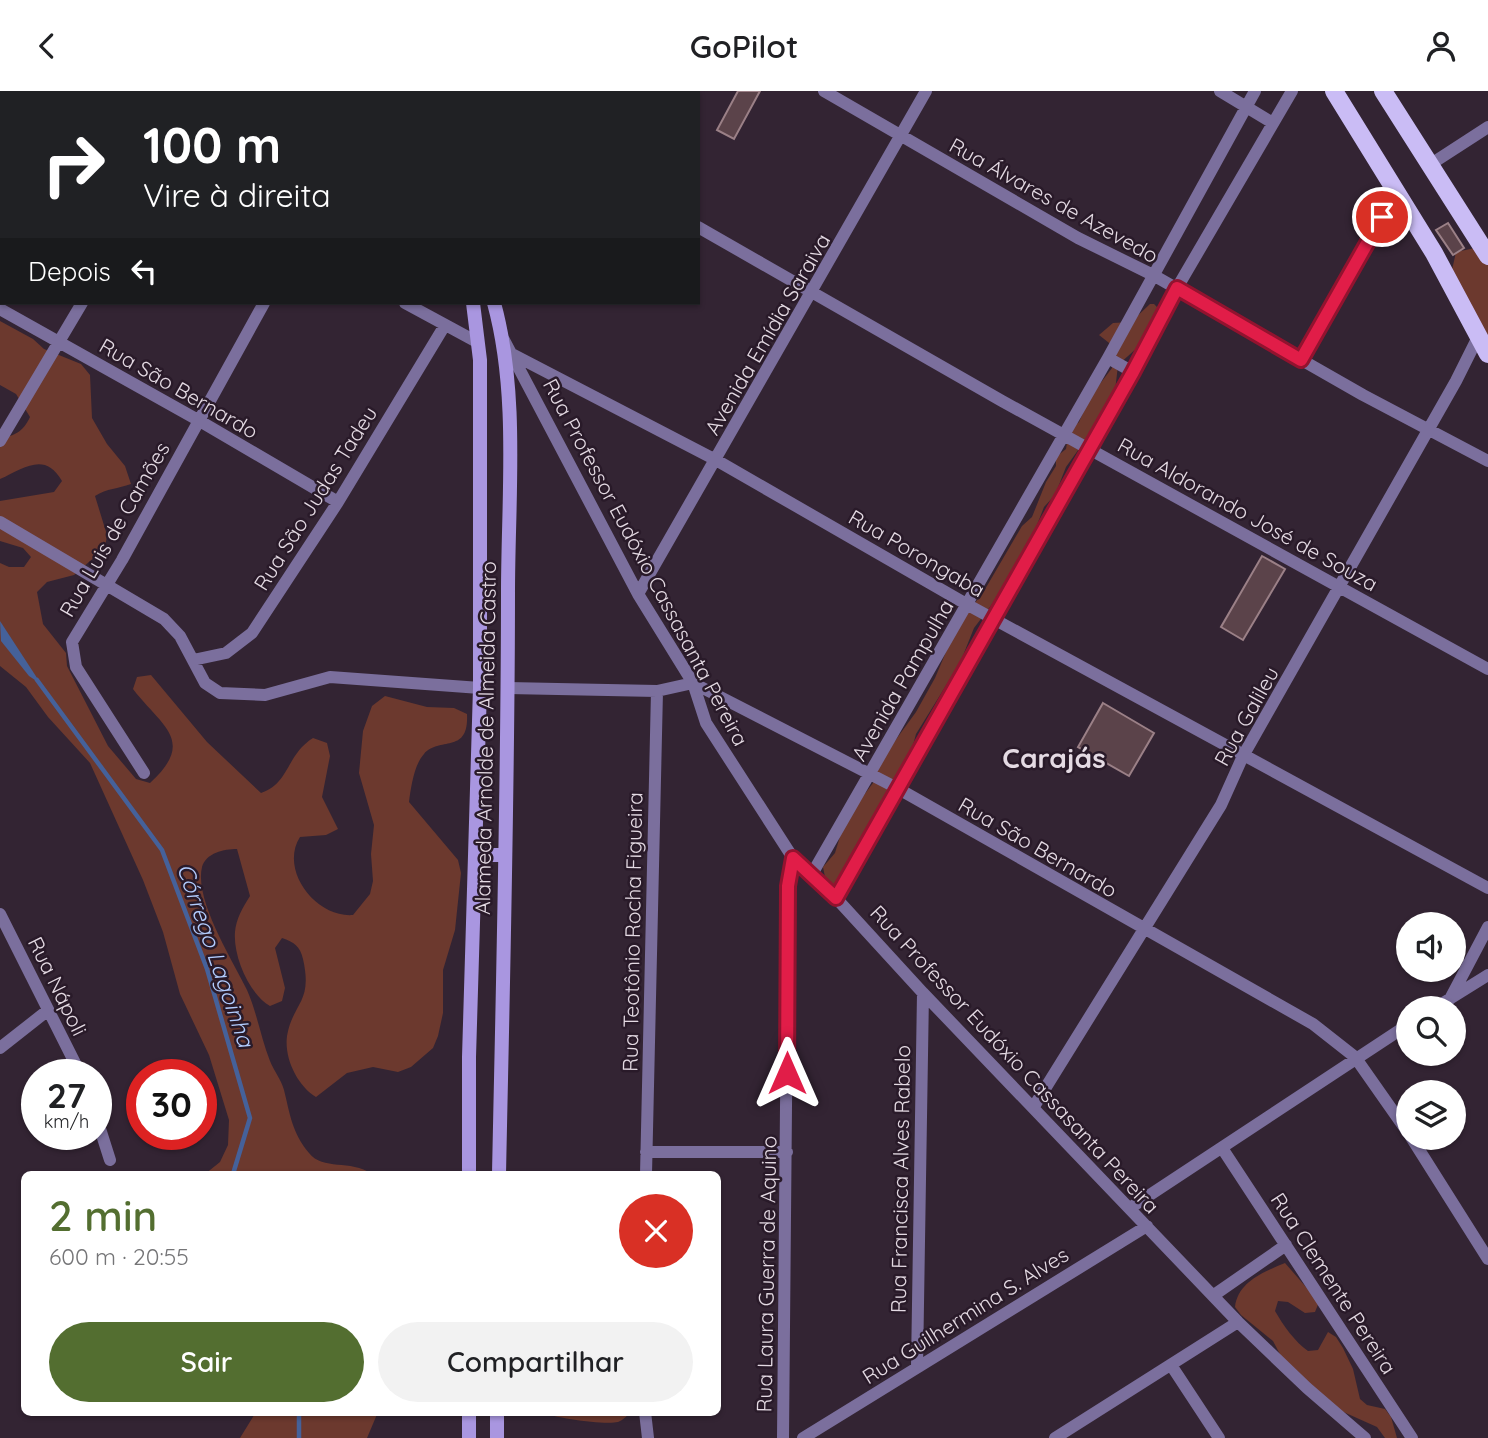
<!DOCTYPE html>
<html lang="pt">
<head>
<meta charset="utf-8">
<style>
  :root { --surface:#fff; --page:#f2f2f2; --text:#202124; --muted:#757577; --accent:#536e30 }
  body { margin:0; font-family:Quicksand,sans-serif; background:var(--page); color:var(--text); height:100vh; display:flex; flex-direction:column; font-size:26px; white-space:nowrap }
  * { box-sizing:border-box; margin:0 }
  p { font-size:23px; color:var(--muted) }
  .icon { flex:none; width:38px; height:38px; fill:none; stroke:currentColor; stroke-width:2; stroke-linecap:round; stroke-linejoin:round }
  .map { position:relative; flex:1; overflow:hidden }
  .panel { position:absolute; left:21px; top:1080px; width:700px; height:245px; display:flex; flex-direction:column; background:var(--surface); border-radius:10px; box-shadow:0 2px 5px #0004 }
  .panel>* { flex:none }
  .banner { position:absolute; left:0px; top:0px; width:700px; height:214px; box-shadow:0 2px 5px #0004; background:#202124; color:#fff; overflow:hidden }
  .fabs { position:absolute; left:1396px; top:821px; display:grid; gap:14px }
  .fabs a { display:grid; place-items:center; width:70px; height:70px; border-radius:50%; background:var(--surface); box-shadow:0 2px 5px #0004; font-size:35px }
  .speed { position:absolute; left:21px; top:968px; display:flex; gap:14px; font-size:35px; font-weight:700; text-align:center }
  .speed>* { display:grid; place-content:center; width:91px; height:91px; border-radius:50%; background:var(--surface); box-shadow:0 2px 5px #0004; line-height:1 }
  .speed small { font-size:18px; font-weight:400 }
  .speed .limit { border:10px solid #d22; background:#fff; color:#111 }
  .pin { position:absolute; display:grid; place-items:center; width:60px; height:60px; color:#fff; margin:-30px; border:4px solid #fff; border-radius:50%; box-shadow:0 2px 7px #0007 }
  .me { position:absolute; width:77px; margin:-38px; rotate:0deg; stroke-linejoin:round; filter:drop-shadow(0 0 5px #0008) }
  .turn { display:flex; align-items:center; gap:24px; height:147px; padding:0 28px; font-size:32px }
  .turn .icon { width:91px; height:91px; stroke-width:2.5 }
  .turn b { display:block; font-size:49px; line-height:60px }
  .then { display:flex; align-items:center; height:66px; padding:0 28px; background:#0003; gap:14px; font-size:26px }
  .round { display:grid; place-items:center; flex:none; width:74px; height:74px; border-radius:37px; background:var(--page) }
  .head { display:flex; align-items:center; justify-content:space-between; height:119px; padding:0 28px }
  h1 { font-size:42px; font-weight:600; line-height:52px; color:var(--accent) }
  .cta { display:flex; gap:14px; margin-top:auto; padding:14px 28px }
  .cta a { flex:1; height:80px; border-radius:42px; background:var(--accent); color:#fff; font-size:28px; font-weight:600; line-height:80px; text-align:center }
  .cta a+a { background:var(--page); color:var(--text) }
  header { display:flex; justify-content:space-between; align-items:center; height:91px; padding:0 28px; background:var(--surface); font-size:32px; font-weight:600 }
  .map>svg:first-child { display:block }
  .green { fill:#6c392e }
  .water { fill:#45619a }
  .lines { fill:none; stroke-linecap:round; stroke-linejoin:round }
  .stream { stroke:#45619a; stroke-width:4.5 }
  .building { fill:#5b434a; stroke:#9b8087; stroke-width:2 }
  .street { stroke:#7b6f9d; stroke-width:12 }
  .secondary { stroke:#a996e0; stroke-width:14 }
  .primary { stroke:#cabcf5; stroke-width:18 }
  .route-casing { stroke:#92132f; stroke-width:18 }
  .route { stroke:#e11d48; stroke-width:12 }
  .labels { text-anchor:middle; dominant-baseline:central; stroke-width:5; stroke-linejoin:round; paint-order:stroke }
  .street-label { font-size:21px; fill:#e4dae3; stroke:#291a29 }
  .water-label { font-size:23px; font-style:italic; fill:#b2ccfe; stroke:#291a29 }
  .district-label { font-size:28px; font-weight:bold; fill:#e4dae3; stroke:#291a29 }
</style>
</head>
<body>
<header><svg class="icon" aria-label="back" viewBox="0 0 24 24"><path d="M15 5l-7 7 7 7"/></svg>GoPilot<svg class="icon" aria-label="person" viewBox="0 0 24 24"><circle cx="12" cy="8" r="4"/><path d="M4 21q1-7 8-7t8 7"/></svg></header>
<div class="map">
<svg width="1488" height="1347" viewBox="0 0 1488 1347">
  <rect width="100%" height="100%" fill="#332433"/>
  <path class="green" d="M1475,157L1488,169V254L1452,179L1456,161Z
    M1150,213H1154L1160,219L1147,248L1118,274L1114,309L1066,376L1055,404L1044,416L1035,439L996,508L974,537L960,572L916,643L909,669L839,796L831,799L827,796L823,776L835,762L845,729L873,692L881,669L916,621L935,587L957,535L984,500L1022,435L1032,426L1046,391L1056,375V366L1066,358L1069,340L1079,331L1090,306L1112,277L1110,265L1118,259L1099,244L1113,232L1131,231Z
    M0,230L33,248L44,258L81,273L90,284L92,327L107,353L125,375L131,393C118,398 107,397 95,405L107,444L105,457L74,484L47,491L37,501L43,533L66,562L67,575L108,655L136,688L150,692C197,649 161,635 133,598L137,586L151,584L207,651L261,702C290,692 286,664 313,647L327,652L330,665L322,706L338,738L326,744L300,746C279,779 316,827 353,824L370,803L373,790L371,763L374,734L359,682L363,640L372,615L385,605L427,616L454,617L467,623C469,664 440,645 424,663C414,674 411,696 409,711L458,769L461,782L455,839L443,879V922L438,945L433,957L411,976L398,981L373,976L347,982L316,1006C298,995 284,968 287,945C293,911 313,912 303,868C300,855 294,851 282,847L275,857L285,897L282,910L270,915C249,903 233,865 235,841C236,828 243,816 250,805L237,758C224,758 206,762 202,776C194,809 233,870 247,899C257,922 261,947 270,970C274,980 281,988 284,999C290,1023 292,1042 309,1062C323,1080 350,1068 372,1083H205L220,1071L228,1054L229,1029L209,964L180,903L163,841L143,789L90,672L48,626L26,596L0,575V472L9,476H24L31,466L23,457L0,450V410L54,401L62,390C45,360 24,377 0,388V348C15,344 23,341 30,326L16,303L0,294Z
    M1285,1172L1319,1211L1315,1221L1305,1222L1288,1211L1278,1210L1275,1220C1283,1234 1295,1251 1308,1260L1318,1259L1328,1241L1336,1246L1343,1257L1353,1278L1360,1308L1367,1314L1385,1318L1391,1326L1397,1347H1385L1377,1336L1339,1319L1283,1269L1273,1250L1241,1224L1235,1216C1238,1191 1263,1181 1285,1172Z
    M256,1321H378L367,1347H240Z
    M541,1321H631C627,1325 623,1329 618,1331C604,1334 554,1327 541,1321Z"/>
  <path class="water" d="M0,530L41,593L29,585L1,550Z"/>
  <g class="lines">
    <path class="stream" d="M37,589L162,759L207,878L250,1027L233,1083
      M299,1321V1347"/>
  </g>
  <path class="building" d="M738,0H760L734,48L717,39Z
    M1448,132L1464,157L1453,164L1436,139Z
    M1262,465L1285,478L1243,549L1221,536Z
    M1103,612L1154,642L1129,685L1078,656Z"/>
  <g class="lines">
    <path class="street" d="M11,0L14,2
      M389,0L391,2
      M824,0L1078,147L1153,184L1363,304L1488,370
      M1220,0L1273,32
      M202,2L203,0
      M593,2L594,0
      M0,27L2,24
      M1431,73L1488,36
      M698,136L1002,310L1488,578
      M405,212L477,251
      M0,218L198,329L338,411
      M504,249L638,503L693,592L706,632L793,767L836,807L923,902L1238,1231L1307,1297L1365,1347
      M512,263L716,369L968,514L1488,797
      M1108,267L1133,281
      M1301,269L1396,102
      M0,350L82,212
      M0,431L164,528L180,545L205,592L220,602L265,604L330,586L480,597
      M638,503L926,0
      M193,569L226,562L252,542L338,411L445,234
      M508,597L657,600L693,592L897,697L1313,933L1355,966L1409,1043
      M144,682L76,576L72,551L122,469L264,212
      M812,783L1108,267L1255,0
      M836,807L1133,281L1177,197L1292,0
      M0,823L81,984
      M1450,908L1488,836
      M1435,917L1488,884
      M0,957L47,920
      M1033,1017L1221,714L1243,665L1456,290L1479,244
      M96,1025L110,1069
      M1411,1046L1488,1168
      M1222,1057L1412,1347
      M646,1061H787
      M646,1083L657,600
      M1130,1117L1409,933
      M1214,1204L1286,1154
      M1171,1274L1219,1347
      M917,1275L923,902
      M645,1321L648,1347
      M783,1347L788,795L793,767
      M803,1347L1147,1135
      M1055,1347L1238,1231"/>
    <path class="secondary" d="M494,0V2
      M465,2V0
      M494,212C519,303 508,407 508,501C508,695 503,889 499,1083
      M475,764H505
      M469,1083V966L480,597V269L473,212
      M469,1347V1321
      M497,1347V1321"/>
    <path class="primary" d="M1334,0L1434,162L1488,263
      M1383,0L1488,165"/>
  </g>
  <g class="lines">
    <defs>
      <path id="route" d="M787,982L788,795L793,767L836,807L1133,281L1177,197L1301,269L1382,126"/>
    </defs>
    <use href="#route" class="route-casing"/>
    <use href="#route" class="route"/>
  </g>
  <g class="labels">
    <g class="street-label">
      <text transform="translate(1054 109) rotate(29)">Rua Álvares de Azevedo</text>
      <text transform="translate(767 243) rotate(-60)">Avenida Emídia Saraiva</text>
      <text transform="translate(179 297) rotate(30)">Rua São Bernardo</text>
      <text transform="translate(315 407) rotate(-58)">Rua São Judas Tadeu</text>
      <text transform="translate(1248 423) rotate(29)">Rua Aldorando José de Souza</text>
      <text transform="translate(114 438) rotate(-60)">Rua Luis de Camões</text>
      <text transform="translate(917 462) rotate(30)">Rua Porongaba</text>
      <text transform="translate(646 471) rotate(62)">Rua Professor Eudóxio Cassasanta Pereira</text>
      <text transform="translate(902 589) rotate(-60)">Avenida Pampulha</text>
      <text transform="translate(1246 625) rotate(-61)">Rua Galileu</text>
      <text transform="translate(485 647) rotate(-89)">Alameda Arnolde de Almeida Castro</text>
      <text transform="translate(1038 756) rotate(30)">Rua São Bernardo</text>
      <text transform="translate(632 841) rotate(-89)">Rua Teotônio Rocha Figueira</text>
      <text transform="translate(58 895) rotate(64)">Rua Nápoli</text>
      <text transform="translate(1015 968) rotate(47)">Rua Professor Eudóxio Cassasanta Pereira</text>
      <text transform="translate(900 1088) rotate(-89)">Rua Francisca Alves Rabelo</text>
      <text transform="translate(766 1183) rotate(-89)">Rua Laura Guerra de Aquino</text>
      <text transform="translate(1334 1192) rotate(57)">Rua Clemente Pereira</text>
      <text transform="translate(965 1224) rotate(-32)">Rua Guilhermina S. Alves</text>
    </g>
    <g class="water-label">
      <text transform="translate(216 864) rotate(71)">Córrego Lagoinha</text>
    </g>
    <g class="district-label">
      <text x="1054" y="666">Carajás</text>
    </g>
  </g>
</svg>
<div class="fabs">
<a><svg class="icon" aria-label="sound" viewBox="0 0 24 24"><path d="M4 9h4l5-4v14l-5-4H4zM17 9q2 3 0 6"/></svg></a>
<a><svg class="icon" aria-label="search" viewBox="0 0 24 24"><circle cx="10" cy="10" r="6"/><path d="M15 15l6 6"/></svg></a>
<a><svg class="icon" aria-label="layers" viewBox="0 0 24 24"><path d="M12 4l9 5-9 5-9-5zM3 14l9 5 9-5"/></svg></a>
</div>
<div class="speed"><div>27<small>km/h</small></div><div class="limit">30</div></div>
<div class="pin" style="left:1382px;top:126px;background:#d93025"><svg class="icon" aria-label="arrive" viewBox="0 0 24 24"><path d="M6 21V4h12l-3 4 3 4H6"/></svg></div>
<svg class="me" style="left:787px;top:982px" viewBox="-20 -20 40 40"><path d="M0-17L14 15 0 8-14 15z" fill="#e11d48" stroke="#fff" stroke-width="4"/></svg>
<div class="banner">
<div class="turn"><svg class="icon" aria-label="right" viewBox="0 0 24 24"><path d="M7 20v-9h11M14 6l5 5-5 5"/></svg><div><b>100 m</b>Vire à direita</div></div>
<div class="then">Depois<svg class="icon" aria-label="left" viewBox="0 0 24 24"><path d="M17 20v-9H6M10 6l-5 5 5 5"/></svg></div>
</div>
<section class="panel">
<div class="head"><div><h1>2 min</h1><p>600 m · 20:55</p></div><a class="round" style="background:#d93025;color:#fff"><svg class="icon" aria-label="close" viewBox="0 0 24 24"><path d="M6 6l12 12M18 6L6 18"/></svg></a></div>
<div class="cta"><a>Sair</a><a>Compartilhar</a></div>
</section>
</div>
</body>
</html>
